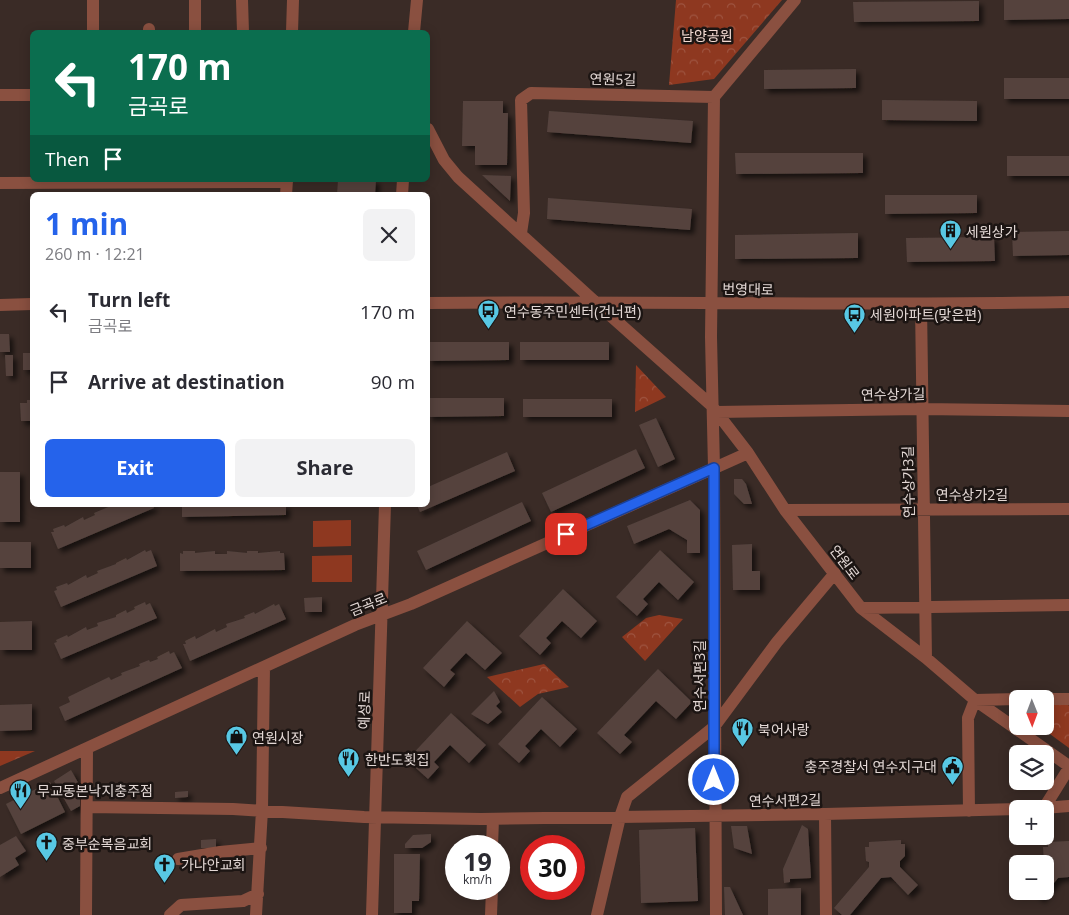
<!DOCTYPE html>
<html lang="en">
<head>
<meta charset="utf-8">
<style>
  :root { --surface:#fff; --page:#f2f2f3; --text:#2b2b33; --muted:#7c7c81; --accent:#2563eb }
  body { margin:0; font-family:"Open Sans","Noto Sans KR",sans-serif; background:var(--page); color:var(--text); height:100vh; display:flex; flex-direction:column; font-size:19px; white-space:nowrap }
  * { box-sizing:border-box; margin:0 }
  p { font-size:16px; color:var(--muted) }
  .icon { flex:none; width:28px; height:28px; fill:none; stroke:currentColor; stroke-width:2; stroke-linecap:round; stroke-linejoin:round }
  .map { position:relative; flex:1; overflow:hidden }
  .sheet { position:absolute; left:30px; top:192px; width:400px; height:315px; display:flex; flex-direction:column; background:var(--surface); border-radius:8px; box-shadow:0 2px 12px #0003 }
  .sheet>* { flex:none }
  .guide { position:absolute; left:30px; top:30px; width:400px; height:152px; border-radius:8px; box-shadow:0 2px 12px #0003; background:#0b6e4f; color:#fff; overflow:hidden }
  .needle { width:32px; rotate:179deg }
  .tools { position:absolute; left:1009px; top:690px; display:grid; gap:10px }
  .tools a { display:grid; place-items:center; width:45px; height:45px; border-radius:8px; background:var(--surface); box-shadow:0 2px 12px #0003; font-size:25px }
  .speed { position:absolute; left:445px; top:835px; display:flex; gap:10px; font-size:25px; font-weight:700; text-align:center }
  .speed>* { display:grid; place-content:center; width:65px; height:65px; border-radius:50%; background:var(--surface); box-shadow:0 2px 12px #0003; line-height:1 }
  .speed small { font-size:12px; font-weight:400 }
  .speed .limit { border:8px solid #d22; background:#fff; color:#111 }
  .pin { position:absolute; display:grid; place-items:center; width:42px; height:42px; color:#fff; margin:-21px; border-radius:10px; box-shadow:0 2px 8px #0006 }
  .me { position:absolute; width:55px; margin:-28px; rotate:0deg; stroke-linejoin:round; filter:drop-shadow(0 0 4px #0008) }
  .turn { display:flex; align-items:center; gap:18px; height:105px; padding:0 15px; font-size:22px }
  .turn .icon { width:65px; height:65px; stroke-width:2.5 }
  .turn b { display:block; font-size:35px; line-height:42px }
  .then { display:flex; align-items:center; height:48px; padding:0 15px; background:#0003; gap:10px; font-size:19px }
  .round { display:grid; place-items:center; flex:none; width:52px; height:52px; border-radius:8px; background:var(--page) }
  .summary { display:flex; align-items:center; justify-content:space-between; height:85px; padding:0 15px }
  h1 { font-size:30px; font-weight:700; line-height:38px; color:var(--accent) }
  .cta { display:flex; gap:10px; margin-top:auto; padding:10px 15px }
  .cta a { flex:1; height:58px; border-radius:8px; background:var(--accent); color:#fff; font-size:20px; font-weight:700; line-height:58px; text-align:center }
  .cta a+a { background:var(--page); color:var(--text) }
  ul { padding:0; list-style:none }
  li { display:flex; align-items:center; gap:15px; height:70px; padding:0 15px }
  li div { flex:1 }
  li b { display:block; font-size:19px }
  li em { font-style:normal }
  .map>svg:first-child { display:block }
  .grass { fill:#8e3820 }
  .park { fill:url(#park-crowns) }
  .building { fill:#54433e; filter:url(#shadow) }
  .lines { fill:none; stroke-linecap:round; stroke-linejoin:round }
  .minor { stroke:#8a5040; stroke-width:12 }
  .route-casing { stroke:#184099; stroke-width:12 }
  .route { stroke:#2563eb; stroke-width:9 }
  .labels { text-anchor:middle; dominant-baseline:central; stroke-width:5; stroke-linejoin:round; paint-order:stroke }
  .park-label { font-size:14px; fill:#f2d9d1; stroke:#1c1513 }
  .street-label { font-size:14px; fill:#e3d8d5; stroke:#1c1513 }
  .poi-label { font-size:14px; fill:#e3d8d5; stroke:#1c1513; text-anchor:start }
</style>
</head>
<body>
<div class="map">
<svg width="1069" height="915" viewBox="0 0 1069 915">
  <defs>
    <pattern id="park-crowns" width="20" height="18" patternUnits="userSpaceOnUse" patternTransform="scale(1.25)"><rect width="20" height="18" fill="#8e3820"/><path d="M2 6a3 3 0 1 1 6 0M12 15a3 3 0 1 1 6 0" fill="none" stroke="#9e5440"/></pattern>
    <filter id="shadow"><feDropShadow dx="4" dy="4" stdDeviation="2.5" flood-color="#0009"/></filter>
  </defs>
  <rect width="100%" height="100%" fill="#3a2b26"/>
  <path class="grass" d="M351,520V546L313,547V521Z
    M352,555V582H312V556Z"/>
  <path class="park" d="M676,0H782L714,79L669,85Z
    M636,365L666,397L635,412Z
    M659,615L683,619L645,661L622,637L646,618Z
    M544,664L569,687L538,694L520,707L487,677Z
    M1045,703H1067L1069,706V748L1039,726H1045Z
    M0,751H35L0,766Z"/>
  <path class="building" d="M1004,0H1069V19L1004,20Z
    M979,1V21L854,22L853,2Z
    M856,69V88L764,89V70Z
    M1004,78H1069V99H1004Z
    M882,100L977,101V121L882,120Z
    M463,101H503V113H508L507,165H475V146H462Z
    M549,111L693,121L691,143L547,132Z
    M735,153H863V173L736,174Z
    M1007,156H1069V176H1007Z
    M482,175L511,176L510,201Z
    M338,180H376L375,195H337Z
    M885,195H977V213L885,214Z
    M548,198L692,209L690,230L547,219Z
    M1069,231V255L1013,256L1012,232Z
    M858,233V258L735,259V235Z
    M994,237L995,261L907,262L906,238Z
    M0,334H9L10,352H0Z
    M428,342H509V360L428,361Z
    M520,342H609V360H520Z
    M30,350H32V370H23V353H30Z
    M5,355H13V376H6Z
    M428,398H504V416L428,417Z
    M523,399H612V417H523Z
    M27,400H32V421H21L20,403H27Z
    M656,418L675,459L658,467L639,425Z
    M636,449L645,468L551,512L542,493Z
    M507,452L515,471L420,512L417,505H428V487Z
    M0,472H20V522H0Z
    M734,479H742L746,484L752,504H744L734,494Z
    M690,500L700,510V553H687V540L669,529L634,544L627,526Z
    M522,502L531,521L426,570L417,551Z
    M113,505H153L154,508L58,549L51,532H54L53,529L64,525L65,527L83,517L84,520L95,515L94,513Z
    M182,505H286V515L182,517Z
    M0,542H31V568H0Z
    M752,544V571H760V590H733L732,545Z
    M145,550L146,552L151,550L157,566L61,607L54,591L57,590L56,587L67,583L68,585L86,575L87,578L98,573L97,571L116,564V563L126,558L127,560Z
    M660,550L694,582L678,600L659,582L643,599L648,604L637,616L616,597Z
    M183,551H195V553L215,551V554H227V551L247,553V551H258V553L280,551V553H284L285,570L180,571V553L183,554Z
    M563,589L597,621L581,638L562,621L546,638L551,643L540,655L519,636Z
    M322,597V612H305L304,598Z
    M145,602L146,605L150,603L157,618L61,659L54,643L57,642L56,640L67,635L68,637L86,627L87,630L98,626L97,623L116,617V615L126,610L127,613L135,609L134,607Z
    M274,604L275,606L279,604L286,619L190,661L183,644H186L185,641L195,636L196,639L215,629L216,632L227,627L226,624L245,618L244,616L254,612L255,614Z
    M32,621V650H0V622Z
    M467,621L502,653L485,670L466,653L450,670L455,674L444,687L423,668Z
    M169,651L170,654L174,652L182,668L65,721L59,707L70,702L68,697L109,677L111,680L122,675L121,673L140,666L139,664L149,660L150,662L158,659L157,657Z
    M658,669L692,702L676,719L656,701L624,735L632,742L620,754L597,733Z
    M494,691L500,702L496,706L502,712L488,724L471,714Z
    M542,697L577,729L560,747L541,729L525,746L530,751L519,763L498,744Z
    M32,704V730L0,731V705Z
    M451,713L486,745L469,763L450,745L434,762L439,767L428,779L407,760Z
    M71,770L80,786V806L71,811L54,781Z
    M50,782L65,812L21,834L6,804Z
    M188,791V797L175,798V792Z
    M802,825L808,829L811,878L790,879V882L784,883L783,869Z
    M731,826H747L752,854L734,848Z
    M695,828L698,901L641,903L639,830Z
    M431,834V842L422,848H405V844L413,835Z
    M16,836L26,851L15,858L19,865L0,877V845Z
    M216,839V848H201V840Z
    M901,840V844H905V856L900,861V867L918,885L908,895L891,877L881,878L850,915H842L834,908L869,867V862L866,861L865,847H869V842Z
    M1069,841V877L1058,878L1041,899L1033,891H1045V872L1049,868V862L1044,863L1043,847H1048V842Z
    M394,854H420L419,901H412V913H394Z
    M724,887H730L743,915H725Z
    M801,888V915H768V889Z"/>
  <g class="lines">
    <path class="minor" d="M195,0V32
      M242,0L243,32
      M149,29V32
      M93,32V0
      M292,32L293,0
      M414,32L417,0
      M0,95H32
      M714,97L711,337L714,468L716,915
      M714,97L795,0
      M428,129L444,160L458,177L594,301L711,405L748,453L785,510L861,608L926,658L975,700L1069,766
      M0,183L287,182
      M286,195L287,180
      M402,195L403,180
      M521,233L524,213L521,100L531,93L714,97
      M428,303C641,301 855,306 1069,302
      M0,305L32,304
      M921,305L926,658
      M717,412L922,409L1069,411
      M785,510L1069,509
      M861,608L1069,605
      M1045,699H1069
      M0,788L355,625L411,604L748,453
      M87,807L233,809L364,817L481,819L825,814L1018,809
      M1044,808L1069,806
      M1022,809L1044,808L1069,768
      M969,811L968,718L975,700L1018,699
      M825,814L826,915
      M492,846L493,819
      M178,859L220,852L261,848
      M86,915L87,749
      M170,915L181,905L243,901L258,894
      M256,915L262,810L264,667
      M372,915L385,505
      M491,915L492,889
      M597,915L620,817L627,797L714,727L777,642L835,573"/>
  </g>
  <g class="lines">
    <defs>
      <path id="route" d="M566,534L714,468V780"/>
    </defs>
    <use href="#route" class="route-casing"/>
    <use href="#route" class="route"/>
  </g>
  <defs>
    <symbol id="building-pin" viewBox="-11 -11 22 30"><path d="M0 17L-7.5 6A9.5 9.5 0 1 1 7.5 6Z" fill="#58c8e4" stroke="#1c1513"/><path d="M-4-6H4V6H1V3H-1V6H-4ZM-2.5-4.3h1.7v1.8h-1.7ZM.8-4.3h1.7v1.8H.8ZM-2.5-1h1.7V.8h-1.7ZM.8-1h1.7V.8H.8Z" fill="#111"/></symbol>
    <symbol id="bus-pin" viewBox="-11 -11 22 30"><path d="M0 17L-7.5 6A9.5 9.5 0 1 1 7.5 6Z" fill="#58c8e4" stroke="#1c1513"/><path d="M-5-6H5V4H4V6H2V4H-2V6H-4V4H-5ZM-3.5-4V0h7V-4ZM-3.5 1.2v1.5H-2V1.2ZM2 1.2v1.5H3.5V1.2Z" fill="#111"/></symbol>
    <symbol id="restaurant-pin" viewBox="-11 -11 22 30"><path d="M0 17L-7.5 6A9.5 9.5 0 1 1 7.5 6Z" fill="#58c8e4" stroke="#1c1513"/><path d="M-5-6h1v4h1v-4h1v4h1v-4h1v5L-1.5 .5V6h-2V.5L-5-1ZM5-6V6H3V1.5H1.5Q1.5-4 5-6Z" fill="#111"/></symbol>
    <symbol id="shop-pin" viewBox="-11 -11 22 30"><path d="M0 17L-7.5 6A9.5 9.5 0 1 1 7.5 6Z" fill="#58c8e4" stroke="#1c1513"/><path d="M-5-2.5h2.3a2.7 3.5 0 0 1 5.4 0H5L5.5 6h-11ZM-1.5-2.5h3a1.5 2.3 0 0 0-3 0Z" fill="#111"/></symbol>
    <symbol id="civic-pin" viewBox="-11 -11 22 30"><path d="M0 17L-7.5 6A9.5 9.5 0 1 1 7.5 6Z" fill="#58c8e4" stroke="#1c1513"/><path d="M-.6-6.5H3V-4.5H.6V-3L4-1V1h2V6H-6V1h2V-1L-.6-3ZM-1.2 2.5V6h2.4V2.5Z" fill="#111"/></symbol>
    <symbol id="church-pin" viewBox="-11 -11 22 30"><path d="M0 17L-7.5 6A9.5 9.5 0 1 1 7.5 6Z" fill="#58c8e4" stroke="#1c1513"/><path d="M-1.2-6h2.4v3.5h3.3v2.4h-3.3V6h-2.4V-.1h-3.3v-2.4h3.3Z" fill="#111"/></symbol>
  </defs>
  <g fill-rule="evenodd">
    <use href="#building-pin" x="938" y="218" width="25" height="34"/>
    <use href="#bus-pin" x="476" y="298" width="25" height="34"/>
    <use href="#bus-pin" x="842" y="302" width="25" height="34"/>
    <use href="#restaurant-pin" x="730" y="716" width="25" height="34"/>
    <use href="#shop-pin" x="224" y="724" width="25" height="34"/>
    <use href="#restaurant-pin" x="336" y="746" width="25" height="34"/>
    <use href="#civic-pin" x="940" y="754" width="25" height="34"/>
    <use href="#restaurant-pin" x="8" y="778" width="25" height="34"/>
    <use href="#church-pin" x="34" y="830" width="25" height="34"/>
    <use href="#church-pin" x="152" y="852" width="25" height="34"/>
  </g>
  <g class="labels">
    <g class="park-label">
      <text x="707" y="35">남양공원</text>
    </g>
    <g class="street-label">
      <text transform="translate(613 79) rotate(1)">연원5길</text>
      <text transform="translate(748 289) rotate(1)">번영대로</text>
      <text transform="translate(893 394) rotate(-1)">연수상가길</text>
      <text transform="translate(908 482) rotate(-91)">연수상가3길</text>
      <text x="972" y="494">연수상가2길</text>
      <text transform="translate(845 562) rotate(53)">연원로</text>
      <text transform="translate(368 604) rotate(-22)">금곡로</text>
      <text transform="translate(699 676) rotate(-90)">연수서편3길</text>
      <text transform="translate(364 710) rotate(-88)">예성로</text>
      <text transform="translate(785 800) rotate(-1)">연수서편2길</text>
    </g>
    <g class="poi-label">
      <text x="966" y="231">세원상가</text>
      <text x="504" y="311">연수동주민센터(건너편)</text>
      <text x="870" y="314">세원아파트(맞은편)</text>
      <text x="758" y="729">북어사랑</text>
      <text x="252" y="737">연원시장</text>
      <text x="365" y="759">한반도횟집</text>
      <text x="937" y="766" text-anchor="end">충주경찰서 연수지구대</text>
      <text x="37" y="790">무교동본낙지충주점</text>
      <text x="62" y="843">중부순복음교회</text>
      <text x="181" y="864">가나안교회</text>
    </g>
  </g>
</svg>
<div class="tools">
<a><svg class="needle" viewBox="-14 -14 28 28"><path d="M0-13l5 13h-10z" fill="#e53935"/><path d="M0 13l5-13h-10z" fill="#7c7c81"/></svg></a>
<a><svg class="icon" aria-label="layers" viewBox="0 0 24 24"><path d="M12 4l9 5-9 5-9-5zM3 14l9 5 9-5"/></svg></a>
<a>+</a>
<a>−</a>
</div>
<div class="speed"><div>19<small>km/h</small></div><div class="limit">30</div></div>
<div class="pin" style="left:566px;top:534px;background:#d93025"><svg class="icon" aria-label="arrive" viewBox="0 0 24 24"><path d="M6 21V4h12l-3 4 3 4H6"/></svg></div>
<svg class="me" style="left:714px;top:780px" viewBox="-20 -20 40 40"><circle r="17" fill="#2563eb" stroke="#fff" stroke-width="3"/><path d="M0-11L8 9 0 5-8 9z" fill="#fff"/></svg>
<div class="guide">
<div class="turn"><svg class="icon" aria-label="left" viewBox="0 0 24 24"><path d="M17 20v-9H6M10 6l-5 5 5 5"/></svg><div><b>170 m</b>금곡로</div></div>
<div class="then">Then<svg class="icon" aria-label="arrive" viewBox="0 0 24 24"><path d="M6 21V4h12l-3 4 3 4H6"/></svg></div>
</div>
<section class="sheet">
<div class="summary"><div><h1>1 min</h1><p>260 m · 12:21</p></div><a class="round"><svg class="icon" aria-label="close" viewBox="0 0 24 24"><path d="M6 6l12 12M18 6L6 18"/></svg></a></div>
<ul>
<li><svg class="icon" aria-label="left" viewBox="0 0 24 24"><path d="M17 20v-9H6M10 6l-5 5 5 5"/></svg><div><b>Turn left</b><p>금곡로</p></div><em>170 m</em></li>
<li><svg class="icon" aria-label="arrive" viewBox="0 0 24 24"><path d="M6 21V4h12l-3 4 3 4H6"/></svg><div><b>Arrive at destination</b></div><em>90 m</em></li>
</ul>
<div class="cta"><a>Exit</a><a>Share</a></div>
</section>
</div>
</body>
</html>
